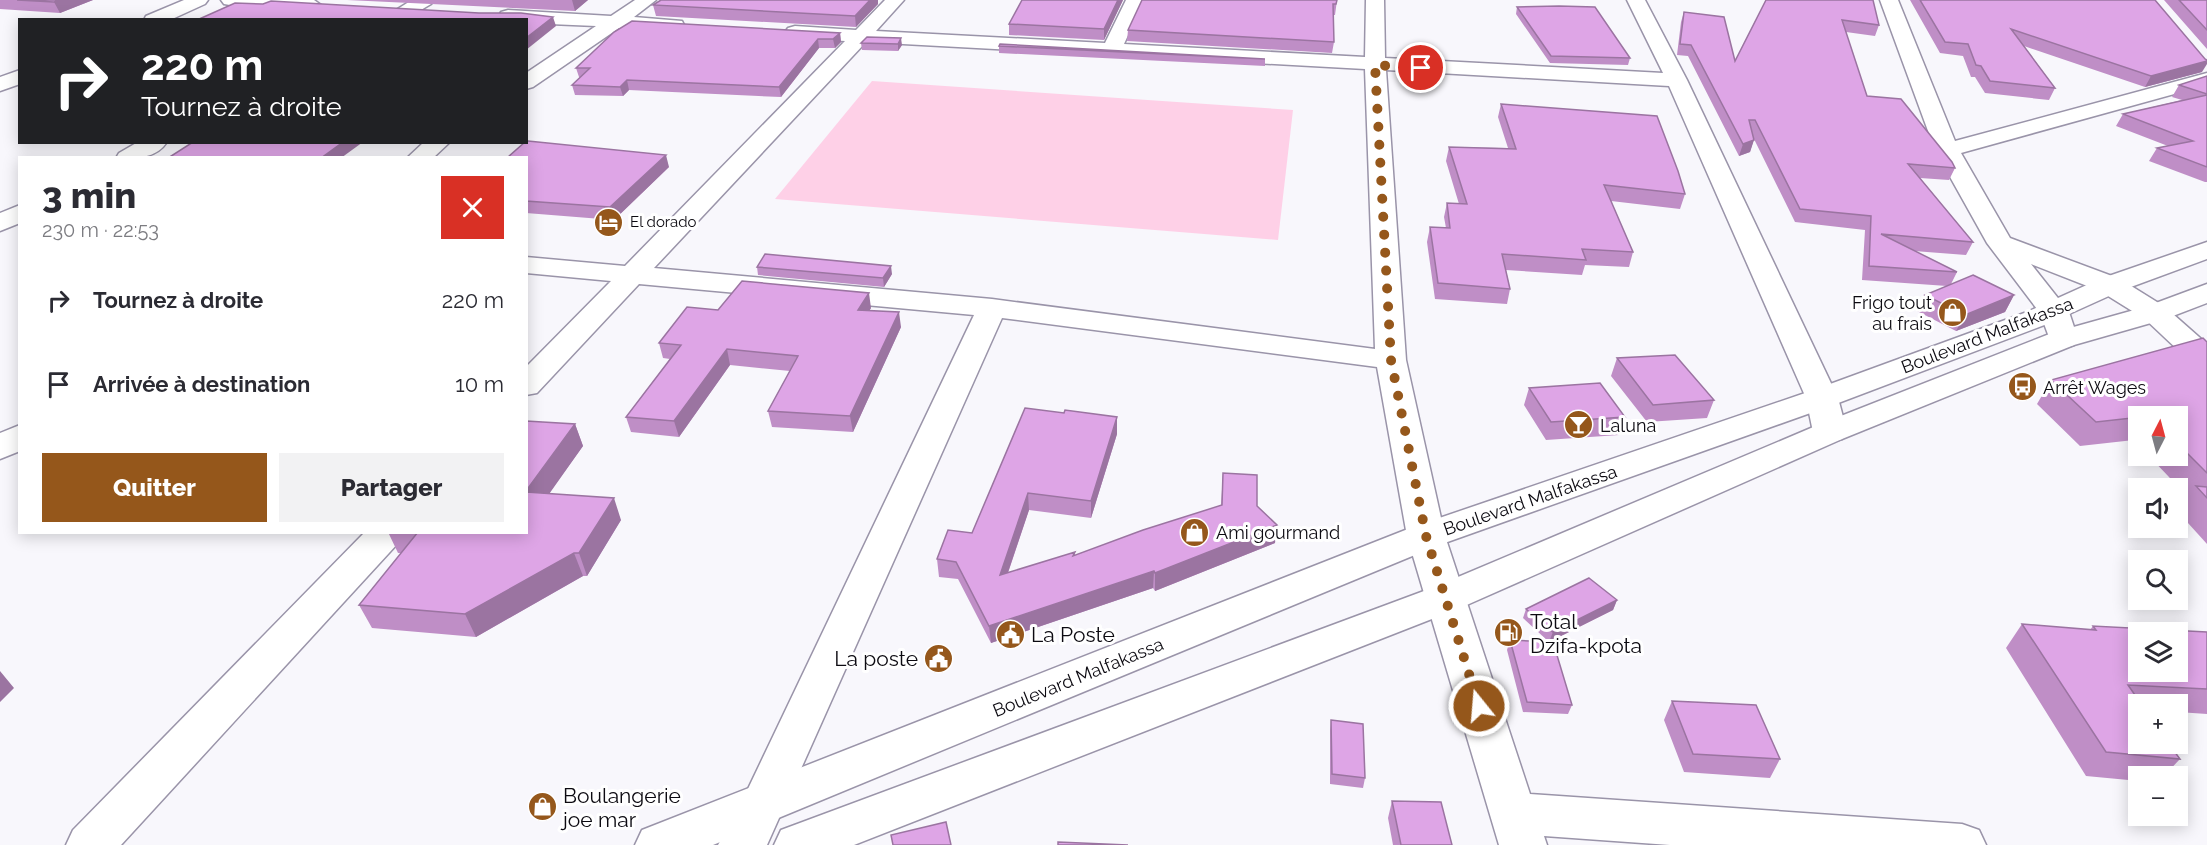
<!DOCTYPE html>
<html lang="fr">
<head>
<meta charset="utf-8">
<style>
  :root { --surface:#fff; --page:#f2f2f3; --text:#2b2b33; --muted:#7c7c81; --accent:#95571b }
  body { margin:0; font-family:Raleway,sans-serif; background:var(--page); color:var(--text); height:100vh; display:flex; flex-direction:column; font-size:22px; white-space:nowrap }
  * { box-sizing:border-box; margin:0 }
  p { font-size:20px; color:var(--muted) }
  .icon { flex:none; width:33px; height:33px; fill:none; stroke:currentColor; stroke-width:2; stroke-linecap:round; stroke-linejoin:round }
  .map { position:relative; flex:1; overflow:hidden }
  .details { position:absolute; left:18px; top:156px; width:510px; height:378px; display:flex; flex-direction:column; background:var(--surface); border-radius:0px; box-shadow:0 3px 15px #0003 }
  .details>* { flex:none }
  .guide { position:absolute; left:18px; top:18px; width:510px; height:126px; border-radius:0px; box-shadow:0 3px 15px #0003; background:#202124; color:#fff; overflow:hidden }
  .needle { width:39px; rotate:6deg }
  .controls { position:absolute; left:2128px; top:406px; display:grid; gap:12px }
  .controls a { display:grid; place-items:center; width:60px; height:60px; border-radius:0px; background:var(--surface); box-shadow:0 3px 15px #0003; font-size:30px }
  .pin { position:absolute; display:grid; place-items:center; width:51px; height:51px; color:#fff; margin:-26px; border:3px solid #fff; border-radius:50%; box-shadow:0 2px 6px #0007 }
  .me { position:absolute; width:66px; margin:-33px; rotate:343deg; stroke-linejoin:round; filter:drop-shadow(0 0 4px #0008) }
  .turn { display:flex; align-items:center; gap:21px; height:126px; padding:0 24px; font-size:27px }
  .turn .icon { width:78px; height:78px; stroke-width:2.5 }
  .turn b { display:block; font-size:42px; line-height:51px }
  .round { display:grid; place-items:center; flex:none; width:63px; height:63px; border-radius:0px; background:var(--page) }
  .overview { display:flex; align-items:center; justify-content:space-between; height:102px; padding:0 24px }
  h1 { font-size:36px; font-weight:800; line-height:45px }
  .action { display:flex; gap:12px; margin-top:auto; padding:12px 24px }
  .action a { flex:1; height:69px; border-radius:0px; background:var(--accent); color:#fff; font-size:24px; font-weight:800; line-height:69px; text-align:center }
  .action a+a { background:var(--page); color:var(--text) }
  ul { padding:0; list-style:none }
  li { display:flex; align-items:center; gap:18px; height:84px; padding:0 24px }
  li div { flex:1 }
  li b { display:block; font-size:22px }
  li em { font-style:normal }
  .map>svg:first-child { display:block }
  .green { fill:#fed0e7 }
  .lines { fill:none; stroke-linecap:round; stroke-linejoin:round }
  .minor-casing { stroke:#9a94a9; stroke-width:3 }
  .secondary-casing { stroke:#9a94a9; stroke-width:3 }
  .minor { fill:#fff; fill-rule:evenodd }
  .secondary { fill:#fff; fill-rule:evenodd }
  .wall { fill:#bf8ec6 }
  .shaded-wall { fill:#9b74a1 }
  .building { fill:#dea5e6; stroke:#9b74a1; stroke-width:1.5; fill-rule:evenodd }
  .route { stroke:#95571b; stroke-width:10; stroke-dasharray:0 18 }
  .labels { text-anchor:middle; dominant-baseline:central; stroke-width:6; stroke-linejoin:round; paint-order:stroke }
  .far-poi-label { font-size:15px; fill:#0c0a11; stroke:#fff; text-anchor:start }
  .poi-label { font-size:18px; fill:#0c0a11; stroke:#fff; text-anchor:start }
  .street-label { font-size:18px; fill:#0c0a11; stroke:#fff }
  .near-poi-label { font-size:21px; fill:#0c0a11; stroke:#fff; text-anchor:start }
</style>
</head>
<body>
<div class="map">
<svg width="2207" height="845" viewBox="0 0 2207 845">
  <rect width="100%" height="100%" fill="#f8f7fc"/>
  <path class="green" d="M872,81L1293,110L1278,240L775,199Z"/>
  <g class="lines">
    <defs>
      <path id="minor" d="M184,0H208L205,4L170,20H144L146,16Z
        M221,0H314L321,5L318,9L312,10L230,5L224,4Z
        M412,0H434L431,4L404,20H380Z
        M635,0H656L634,17L682,21L684,25L682,29L675,31L619,28L533,87L526,89V73L596,26L526,23V20H501L499,16L501,12L508,10L611,16Z
        M885,0H904L876,31L1105,43L1126,0H1144L1124,44L1365,57L1366,0H1384L1385,58L1663,73L1627,0H1645L1687,80L1838,398L1847,432L1842,439L1830,442L1818,439L1813,432L1806,398L1669,86L1386,70L1406,360L1445,536L1530,794L1962,824L1979,830L1986,845H1670L1544,836L1547,845H1499L1407,536L1377,367L1002,318L767,845H718L747,791L974,315L639,284L537,393L526,395V367L611,281L526,273V257L625,266L845,41L795,38L788,36L785,32L788,28L795,26L856,30ZM866,42L1365,69L1375,349L992,299L654,268Z
        M1880,0H1898L1955,141L2207,73V85L1961,153L2010,238L2120,279L2165,307L2207,344V369L2196,367L2145,319L2100,291L2031,264L2069,312L2078,339L2074,345L2063,348L2052,345L2040,313L1987,243L1935,150Z
        M20,70V84L0,91V77Z
        M138,142H167C155,160 134,158 116,158L119,153Z
        M424,142H450L433,158H407Z
        M20,205V223L0,231V213Z
        M20,425V451L0,459V433Z
        M365,532H405L400,541L121,845H66L73,830Z"/>
      <path id="secondary" d="M2207,242V259L2120,291L2047,324L1833,405L1439,545L713,845H635L642,830L1413,527L1811,391L2027,312L2100,279Z
        M2207,284V303L2165,319L2074,345L1842,439L1460,608L854,845H774L781,830L1432,588L1818,425L2052,333L2145,307Z"/>
    </defs>
    <use href="#minor" class="minor-casing"/>
    <use href="#secondary" class="secondary-casing"/>
    <use href="#minor" class="minor"/>
    <use href="#secondary" class="secondary"/>
  </g>
  <path class="wall" d="M0,0H93L60,13L0,9Z
    M347,0H588L575,11Z
    M661,0H878V4L856,27L656,16L653,5Z
    M1123,0L1104,40L1009,35V24Z
    M1337,0L1335,15H1333L1334,42L1332,53L1127,41L1128,30Z
    M1766,0L1879,25L1875,36L1846,32L1867,96L1955,168L1949,180L1920,178L1973,242L1966,255L1914,251L1957,272L1951,284L2014,295L2005,312L1956,331L1917,311L1925,295L1947,286L1862,280L1865,230L1795,222L1754,139L1750,152L1739,156L1688,56L1677,55L1681,22L1684,12L1735,61Z
    M1910,0H2155L2202,72L2145,87L2024,46L2055,88L2049,100L1985,93L1975,77H1971L1963,56L1940,53Z
    M2164,0H2207V49Z
    M1517,7L1630,58L1628,65L1550,63L1516,14Z
    M840,33L841,42L835,48H819L781,97L629,90L623,96L575,95L572,85L580,77H579L576,68Z
    M867,37L902,45L898,51L862,50L861,43Z
    M999,46L1265,59V66L999,53Z
    M2207,76V182H2205L2149,161L2157,148L2168,146L2116,126L2123,114L2182,100L2172,97L2179,85Z
    M1501,104L1685,194L1680,209L1611,201L1633,252L1629,267L1585,265L1582,275L1506,270L1510,289L1507,304L1435,299L1427,242L1430,227L1446,228L1444,217L1447,203L1459,204L1446,161L1449,147L1508,148L1498,117Z
    M526,158L669,167L614,220L526,213Z
    M757,267L892,274L884,287L758,275Z
    M871,308L869,310L901,327L853,432L772,427L768,411L790,371L730,365L679,437L631,432L626,417L670,359L663,358L659,343L718,310Z
    M2207,342V544L2178,512L2188,497L2149,456H2178V417H2139V446L2134,440L2080,446L2037,404L2051,380Z
    M1617,358L1714,400L1707,418L1647,422L1611,376Z
    M1529,388L1625,417L1619,435L1546,440L1524,405Z
    M1025,408L1117,434L1091,518L1029,510L1008,573L1075,556L1221,506L1223,473L1257,506L1275,543L1155,591L1153,588L991,643L958,579L939,577L937,559L972,533Z
    M575,424L583,446L549,493L621,520L587,576H583L476,637L372,628L359,605L402,553H398L388,532H526Z
    M1617,600L1613,610L1549,642L1523,618L1526,609Z
    M2022,624L2090,630L2093,626L2207,632V714L2178,712V705H2139L2180,759L2163,777H2139V781L2086,776L2006,648Z
    M1510,640L1572,705L1568,714L1523,712L1507,650Z
    M1672,701L1780,759L1770,778L1684,772L1664,720Z
    M1331,720L1365,778L1363,788L1330,784V730Z
    M1392,801L1452,845H1393L1388,818Z"/>
  <path class="shaded-wall" d="M60,0H93L60,13L54,2Z
    M572,0H588L575,11Z
    M870,0H878V4L856,27L855,16Z
    M1118,0H1123L1104,40V29Z
    M553,17L556,26L526,50V38Z
    M840,33L841,42L835,48L833,39Z
    M901,38L902,45L898,51V44Z
    M818,39L819,48L781,97L779,87Z
    M2207,61V64L2202,72L2145,87L2151,76Z
    M627,80L629,90L623,96L620,87Z
    M1754,140L1750,152L1739,156L1743,144Z
    M343,142H363L341,158H321Z
    M666,155L669,167L614,220L610,207Z
    M891,266L892,274L884,287L883,278Z
    M869,293L871,308L861,325L858,310Z
    M2014,295L2005,312L1956,331L1965,315Z
    M899,312L901,327L853,432L850,416Z
    M727,349L730,365L679,437L674,421Z
    M1117,417V434L1091,518V501Z
    M575,424L583,446L535,514L526,493V491Z
    M1028,493L1029,510L1001,593L1000,575Z
    M614,498L621,520L587,576L579,553Z
    M1277,525L1275,543L1155,591V573Z
    M574,553L583,576L476,637L465,614Z
    M1154,571L1153,588L991,643L989,626Z
    M1617,600L1613,610L1549,642L1553,632Z
    M0,671L14,688L0,702Z"/>
  <path class="building" d="M17,0H60L54,2Z
    M661,0H870L855,16L653,5Z
    M1022,0H1118L1104,29L1009,24Z
    M1142,0H1337L1336,4H1333L1334,42L1128,30Z
    M1766,0H1873L1879,25L1842,20L1867,96L1901,99L1952,162L1955,168L1908,164L1973,242L1881,234L1957,272L1869,266L1871,216L1800,209L1755,120H1749L1754,140L1743,144L1691,45L1680,44L1684,12L1724,17L1735,61Z
    M1920,0H2155L2205,59L2207,60V61L2151,76L2011,29L2055,88L1990,81L1981,66L1976,65L1968,44L1945,42Z
    M2179,0H2207V30Z
    M271,1L479,13H521L553,17L526,38V20H197L235,3L263,4Z
    M1559,6L1595,7L1630,58L1551,56L1517,7Z
    M632,21L840,33L833,39H818L779,87L627,80L620,87L572,85L590,68H576L614,32Z
    M867,37L901,38L898,44L861,43Z
    M1000,44L1265,59L999,46Z
    M2207,76V94L2179,85Z
    M2207,95V167L2157,148L2193,141L2123,114Z
    M1501,104L1657,116L1678,171L1685,194L1604,185L1633,252L1582,249L1586,260L1502,254L1510,289L1438,283L1430,227L1450,228L1447,203L1467,204L1449,147L1516,149Z
    M526,141H528L666,155L610,207L526,201V158H507L525,142H526Z
    M193,142H343L321,158H168Z
    M765,254L891,266L883,278L757,267Z
    M1973,275L2014,295L1965,315L1925,295Z
    M742,281L869,293L858,310L899,312L850,416L768,411L798,356L727,349L674,421L626,417L681,345L659,343L687,307L718,310Z
    M2203,338L2207,342V473L2178,444V417H2152L2150,416L2096,422L2051,380Z
    M1675,355L1714,400L1653,405L1617,358Z
    M1600,383L1625,417L1551,422L1529,388Z
    M1025,408L1064,413L1065,410L1117,417L1091,501L1028,493L1000,575L1075,552L1073,556L1143,530L1222,505L1223,473L1257,475V506L1277,525L1155,573L1154,571L989,626L956,562L937,559L948,530L972,533Z
    M526,421L575,424L526,491Z
    M2196,486L2207,487V498Z
    M526,492L614,498L579,553H574L465,614L359,605L418,532H526Z
    M1589,578L1617,600L1553,632L1526,609Z
    M2022,624L2096,630L2093,626L2207,632V689L2128,685L2142,705H2139V744H2169L2180,759L2106,752ZM2139,633H2178V672H2139Z
    M1510,640L1553,642L1572,705L1527,702Z
    M1672,701L1756,705L1780,759L1693,754Z
    M1331,720L1363,724L1365,778L1332,774Z
    M1392,801L1441,802L1452,845H1401Z
    M946,822L951,845H893L891,835Z
    M1058,842L1128,845H1058Z"/>
  <g class="lines">
    <path class="route" d="M1421,68L1375,65L1391,360L1426,536L1479,706"/>
  </g>
  <defs>
    <symbol id="hotel-disc" viewBox="-11 -11 22 22"><circle r="9.5" fill="#95571b" stroke="#fff"/><path d="M-6-4.5h1.5V1H6V5H4.5V3h-9V5H-6ZM-4 0a1.8 1.8 0 1 1 3.6 0ZM.5 0V-2.5h3Q6-2.5 6 0Z" fill="#fff"/></symbol>
    <symbol id="shop-disc" viewBox="-11 -11 22 22"><circle r="9.5" fill="#95571b" stroke="#fff"/><path d="M-5-2.5h2.3a2.7 3.5 0 0 1 5.4 0H5L5.5 6h-11ZM-1.5-2.5h3a1.5 2.3 0 0 0-3 0Z" fill="#fff"/></symbol>
    <symbol id="bus-disc" viewBox="-11 -11 22 22"><circle r="9.5" fill="#95571b" stroke="#fff"/><path d="M-5-6H5V4H4V6H2V4H-2V6H-4V4H-5ZM-3.5-4V0h7V-4ZM-3.5 1.2v1.5H-2V1.2ZM2 1.2v1.5H3.5V1.2Z" fill="#fff"/></symbol>
    <symbol id="bar-disc" viewBox="-11 -11 22 22"><circle r="9.5" fill="#95571b" stroke="#fff"/><path d="M-6-5H6L.8 .8V4.5H3.5V6h-7V4.5H-.8V.8Z" fill="#fff"/></symbol>
    <symbol id="fuel-disc" viewBox="-11 -11 22 22"><circle r="9.5" fill="#95571b" stroke="#fff"/><path d="M-5.5-6h7V0h2V4h1.3V-2.5L3-4.5l.8-.8L6-3V5H2.5V1h-1V6h-7ZM-4.2-4.7v3.2H.2V-4.7Z" fill="#fff"/></symbol>
    <symbol id="civic-disc" viewBox="-11 -11 22 22"><circle r="9.5" fill="#95571b" stroke="#fff"/><path d="M-.6-6.5H3V-4.5H.6V-3L4-1V1h2V6H-6V1h2V-1L-.6-3ZM-1.2 2.5V6h2.4V2.5Z" fill="#fff"/></symbol>
  </defs>
  <g fill-rule="evenodd">
    <use href="#hotel-disc" x="592" y="206" width="33" height="33"/>
    <use href="#shop-disc" x="1936" y="296" width="33" height="33"/>
    <use href="#bus-disc" x="2006" y="370" width="33" height="33"/>
    <use href="#bar-disc" x="1562" y="408" width="33" height="33"/>
    <use href="#shop-disc" x="1178" y="516" width="33" height="33"/>
    <use href="#fuel-disc" x="1492" y="616" width="33" height="33"/>
    <use href="#civic-disc" x="994" y="618" width="33" height="33"/>
    <use href="#civic-disc" x="922" y="642" width="33" height="33"/>
    <use href="#shop-disc" x="526" y="790" width="33" height="33"/>
  </g>
  <g class="labels">
    <g class="far-poi-label">
      <text x="630" y="222">El dorado</text>
    </g>
    <g class="poi-label">
      <text x="1932" y="302" text-anchor="end">Frigo tout<tspan x="1932" dy="21">au frais</tspan></text>
      <text x="2043" y="387">Arrêt Wages</text>
      <text x="1600" y="425">Laluna</text>
      <text x="1216" y="532">Ami gourmand</text>
    </g>
    <g class="street-label">
      <text transform="translate(1987 335) rotate(-21)">Boulevard Malfakassa</text>
      <text transform="translate(1530 500) rotate(-19)">Boulevard Malfakassa</text>
      <text transform="translate(1078 677) rotate(-22)">Boulevard Malfakassa</text>
    </g>
    <g class="near-poi-label">
      <text x="1530" y="621">Total<tspan x="1530" dy="24">Dzifa-kpota</tspan></text>
      <text x="1031" y="634">La Poste</text>
      <text x="918" y="658" text-anchor="end">La poste</text>
      <text x="563" y="795">Boulangerie<tspan x="563" dy="24">joe mar</tspan></text>
    </g>
  </g>
</svg>
<div class="controls">
<a><svg class="needle" viewBox="-14 -14 28 28"><path d="M0-13l5 13h-10z" fill="#e53935"/><path d="M0 13l5-13h-10z" fill="#7c7c81"/></svg></a>
<a><svg class="icon" aria-label="sound" viewBox="0 0 24 24"><path d="M4 9h4l5-4v14l-5-4H4zM17 9q2 3 0 6"/></svg></a>
<a><svg class="icon" aria-label="search" viewBox="0 0 24 24"><circle cx="10" cy="10" r="6"/><path d="M15 15l6 6"/></svg></a>
<a><svg class="icon" aria-label="layers" viewBox="0 0 24 24"><path d="M12 4l9 5-9 5-9-5zM3 14l9 5 9-5"/></svg></a>
<a>+</a>
<a>−</a>
</div>
<div class="pin" style="left:1421px;top:68px;background:#d93025"><svg class="icon" aria-label="arrive" viewBox="0 0 24 24"><path d="M6 21V4h12l-3 4 3 4H6"/></svg></div>
<svg class="me" style="left:1479px;top:706px" viewBox="-20 -20 40 40"><circle r="17" fill="#95571b" stroke="#fff" stroke-width="3"/><path d="M0-11L8 9 0 5-8 9z" fill="#fff"/></svg>
<div class="guide">
<div class="turn"><svg class="icon" aria-label="right" viewBox="0 0 24 24"><path d="M7 20v-9h11M14 6l5 5-5 5"/></svg><div><b>220 m</b>Tournez à droite</div></div>
</div>
<section class="details">
<div class="overview"><div><h1>3 min</h1><p>230 m · 22:53</p></div><a class="round" style="background:#d93025;color:#fff"><svg class="icon" aria-label="close" viewBox="0 0 24 24"><path d="M6 6l12 12M18 6L6 18"/></svg></a></div>
<ul>
<li><svg class="icon" aria-label="right" viewBox="0 0 24 24"><path d="M7 20v-9h11M14 6l5 5-5 5"/></svg><div><b>Tournez à droite</b></div><em>220 m</em></li>
<li><svg class="icon" aria-label="arrive" viewBox="0 0 24 24"><path d="M6 21V4h12l-3 4 3 4H6"/></svg><div><b>Arrivée à destination</b></div><em>10 m</em></li>
</ul>
<div class="action"><a>Quitter</a><a>Partager</a></div>
</section>
</div>
</body>
</html>
